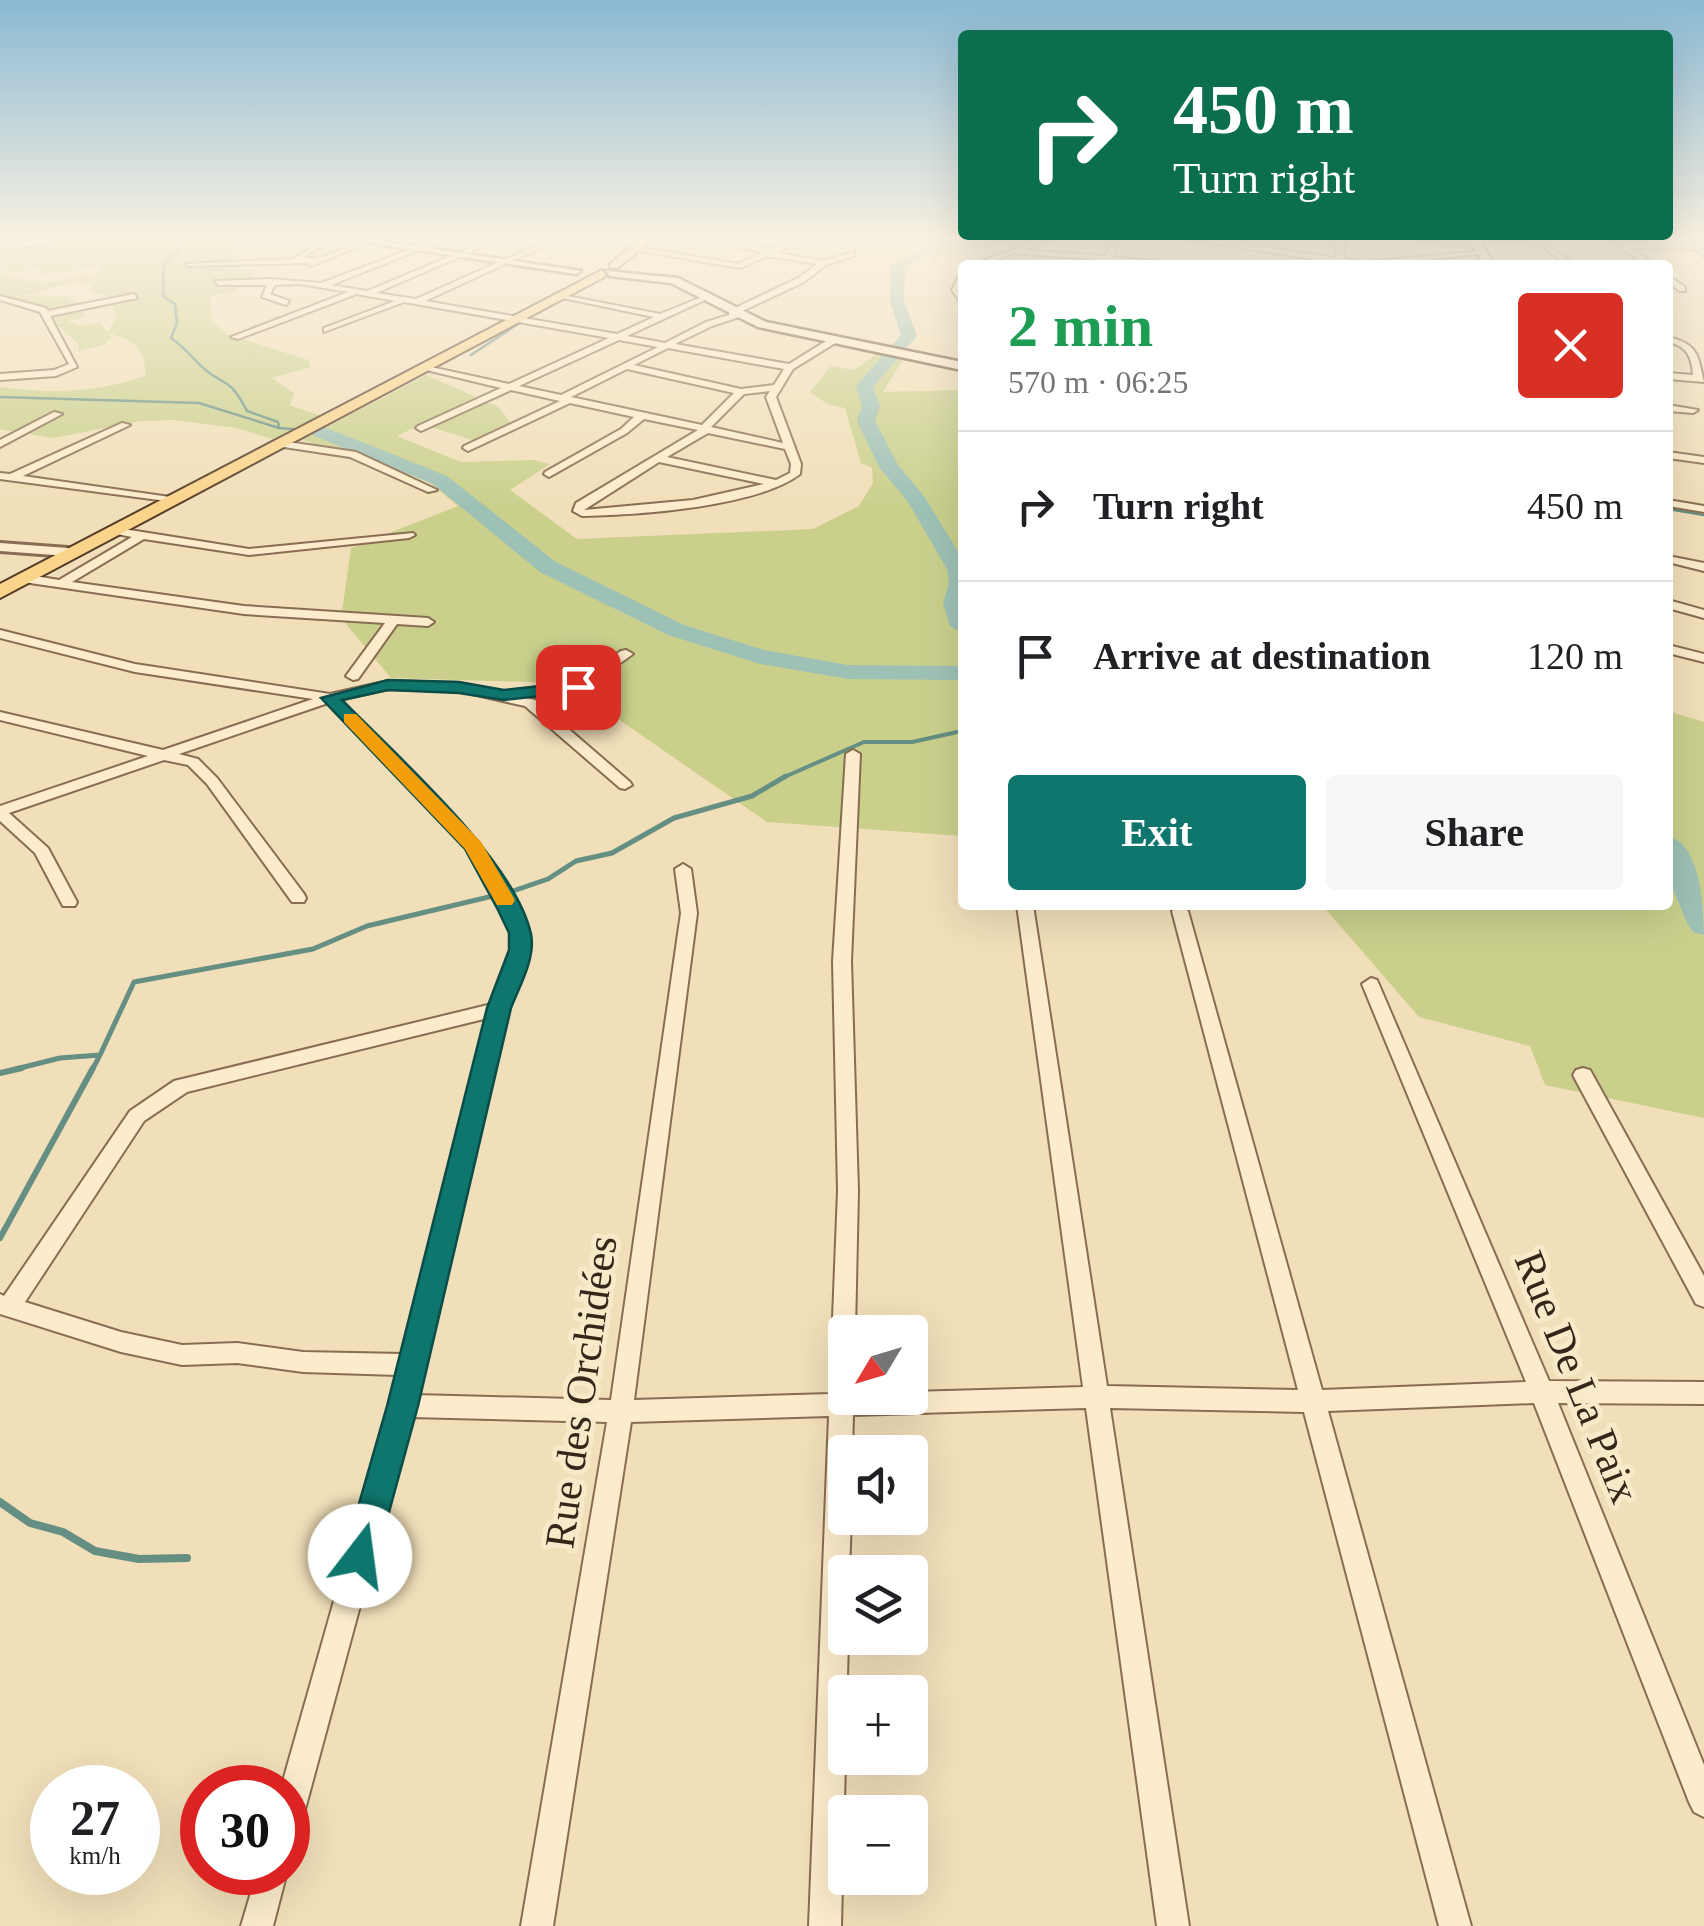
<!DOCTYPE html>
<html lang="en">
<head>
<meta charset="utf-8">
<style>
  :root { --surface:#fff; --page:#f6f6f6; --text:#202124; --muted:#757577; --line:#e0e0e0; --accent:#0f766e }
  body { margin:0; font-family:"Times New Roman",serif; background:var(--page); color:var(--text); height:100vh; display:flex; flex-direction:column; font-size:38px; white-space:nowrap }
  * { box-sizing:border-box; margin:0 }
  p { font-size:32px; color:var(--muted) }
  .icon { flex:none; width:55px; height:55px; fill:none; stroke:currentColor; stroke-width:2; stroke-linecap:round; stroke-linejoin:round }
  .map { position:relative; flex:1; overflow:hidden }
  .details { position:absolute; left:958px; top:260px; width:715px; height:650px; display:flex; flex-direction:column; background:var(--surface); border-radius:10px; box-shadow:0 10px 40px #0002 }
  .details>* { flex:none }
  .banner { position:absolute; left:958px; top:30px; width:715px; height:210px; border-radius:10px; box-shadow:0 10px 40px #0002; background:#0b6e4f; color:#fff; overflow:hidden }
  .needle { width:65px; rotate:232deg }
  .buttons { position:absolute; left:828px; top:1315px; display:grid; gap:20px }
  .buttons a { display:grid; place-items:center; width:100px; height:100px; border-radius:10px; background:var(--surface); box-shadow:0 10px 40px #0002; font-size:50px }
  .speed { position:absolute; left:30px; top:1765px; display:flex; gap:20px; font-size:50px; font-weight:700; text-align:center }
  .speed>* { display:grid; place-content:center; width:130px; height:130px; border-radius:50%; background:var(--surface); box-shadow:0 10px 40px #0002; line-height:1 }
  .speed small { font-size:25px; font-weight:400 }
  .speed .limit { border:15px solid #d22; background:#fff; color:#111 }
  .pin { position:absolute; display:grid; place-items:center; width:85px; height:85px; color:#fff; margin:-42px; border-radius:20px; box-shadow:0 5px 15px #0006 }
  .me { position:absolute; width:110px; margin:-55px; rotate:15deg; stroke-linejoin:round; filter:drop-shadow(0 0 8px #0008) }
  .turn { display:flex; align-items:center; gap:35px; height:210px; padding:0 50px; font-size:45px }
  .turn .icon { width:130px; height:130px; stroke-width:2.5 }
  .turn b { display:block; font-size:70px; line-height:85px }
  .round { display:grid; place-items:center; flex:none; width:105px; height:105px; border-radius:10px; background:var(--page) }
  .overview { display:flex; align-items:center; justify-content:space-between; height:170px; padding:0 50px }
  h1 { font-size:60px; font-weight:800; line-height:75px; color:#1e9e55 }
  .action { display:flex; gap:20px; margin-top:auto; padding:20px 50px }
  .action a { flex:1; height:115px; border-radius:10px; background:var(--accent); color:#fff; font-size:40px; font-weight:800; line-height:115px; text-align:center }
  .action a+a { background:var(--page); color:var(--text) }
  ul { padding:0; list-style:none }
  li { display:flex; align-items:center; gap:30px; height:150px; padding:0 50px; border-top:2px solid var(--line) }
  li div { flex:1 }
  li b { display:block; font-size:38px }
  li em { font-style:normal }
  .map>svg:first-child { display:block }
  .green { fill:#cad08c }
  .lines { fill:none; stroke-linecap:round; stroke-linejoin:round }
  .stream-far4 { stroke:#658f83; stroke-width:2.5 }
  .stream-far3 { stroke:#658f83; stroke-width:4 }
  .stream-far2 { stroke:#658f83; stroke-width:5 }
  .stream-far1 { stroke:#658f83; stroke-width:6 }
  .stream { stroke:#658f83; stroke-width:8 }
  .river { fill:#9ec1b6; fill-rule:evenodd }
  .minor-casing { stroke:#896d52; stroke-width:4 }
  .tertiary-casing { stroke:#896d52; stroke-width:6 }
  .secondary-casing { stroke:#6a4e36; stroke-width:5 }
  .primary-casing { stroke:#553b28; stroke-width:4 }
  .minor { fill:#fceccc; fill-rule:evenodd }
  .tertiary { fill:#fceccc; fill-rule:evenodd }
  .secondary { fill:#fceccc; fill-rule:evenodd }
  .primary { fill:#fad48b; fill-rule:evenodd }
  .route { fill:#0f766e; stroke:#0a4d48; stroke-width:2.5 }
  .slow { fill:#f59e0b }
  .labels { text-anchor:middle; dominant-baseline:central; stroke-width:10; stroke-linejoin:round; paint-order:stroke }
  .near-street-label { font-size:42px; fill:#362619; stroke:#f8e9c9 }
</style>
</head>
<body>
<div class="map">
<svg width="1704" height="1926" viewBox="0 0 1704 1926">
  <rect width="100%" height="100%" fill="#f1dfb9"/>
  <path class="green" d="M0,237H218L235,254L255,253L239,267L253,270L254,277L234,291L210,296L212,322L230,335L308,360L311,367L272,378L294,393L290,405L324,417L279,441L236,428L175,420L140,421L54,438L0,429V387C53,394 94,393 145,376C146,346 134,342 107,332L117,318L110,297L88,290L94,285L75,281L24,296L66,297L77,303L49,311L30,302L9,300L0,292V275C12,276 25,281 38,282C58,284 73,273 93,278L102,266L33,276L41,271L39,268L9,272L0,268Z
    M79,307L86,317L68,321L80,326L99,322L112,338L103,345L78,351L79,344L56,324L64,321L54,322L50,315Z
    M879,352L904,358L883,392L962,390V836L767,822L566,683L391,678L341,618L351,548L458,506L425,479L302,440L426,375L499,407L512,425L475,441L422,424L397,436L461,462L533,460L550,464L510,490L577,539L813,529L859,506L873,483L872,468L861,463L845,408L829,405L810,392L831,366L854,370Z
    M1668,711L1704,722V1118L1545,1085L1530,1046L1419,1017L1322,905H1668Z"/>
  <g class="lines">
    <path class="stream-far4" d="M184,237L177,245L179,251L164,263L163,296L175,304L177,323L171,338C184,347 190,355 201,366C224,388 228,374 247,411L278,422L279,428
      M1693,249L1704,257
      M1668,282L1683,292
      M542,301L557,293
      M527,319L543,309
      M471,355L524,320
      M0,397L199,403L279,428L318,431
      M1668,509L1704,515"/>
    <path class="stream-far3" d="M782,778L864,742H912L962,731"/>
    <path class="stream-far2" d="M12,1070L60,1058L100,1055L134,982L313,949L367,926L510,892L548,879L576,861L612,853L674,818L752,796L786,776
      M92,1070L99,1057"/>
    <path class="stream-far1" d="M0,1073L22,1068
      M0,1238L93,1068"/>
    <path class="stream" d="M0,1502L30,1523L63,1532L95,1551L139,1559L187,1558"/>
    <path class="river" d="M949,237H965L905,267L904,301L917,336L873,387L880,406L875,421L898,465L924,496L962,558V633L950,626L943,603L949,583L947,569L908,502L879,467L857,421L862,406L856,386L901,335L890,301L891,265Z
      M312,427H324L447,476L556,562L684,625L764,650L848,665L962,666V680L848,679L760,664L668,635L540,572L433,484L312,435Z
      M1668,836C1701,844 1704,908 1704,935L1693,932L1688,925L1668,877Z"/>
    <defs>
      <path id="minor" d="M330,237H338L302,258H320L374,237H383L311,266L308,263L189,266L185,264L293,259Z
        M443,237H452L331,285L367,291L497,237H506L376,293L416,299L555,237H564L425,301L617,334L654,317L553,296L557,294L660,314L707,295V299L627,336L665,343L706,322L729,315V311L798,278L817,264L768,256L740,268L640,251L637,247L739,264L764,252L715,243L713,240L771,249L798,237H807L777,253L823,261L854,252V256L826,265L804,282L738,313L739,317L712,326L675,344L789,364L831,338H837V342L793,369L776,397L801,464L800,474C757,507 637,515 582,516L573,511L576,503L698,430L644,419L627,433L549,477L544,474L545,472L621,429L634,417L570,403L468,451L463,448L464,446L560,401L511,390L421,431L416,428L418,426L501,388L422,369L426,366L509,384L609,338L404,302L324,332V328L395,301L357,294L238,339L231,337L348,292L300,284L275,285L270,294L289,301L286,305L262,297L267,285H218L215,281L270,279L321,283ZM619,340L658,347L561,395L519,386ZM668,348L784,369L774,385L741,389L634,365ZM627,369L734,393L702,425L571,397ZM770,391L766,397L783,443L711,427L744,394ZM708,433L785,449L791,464L790,473L776,480L667,457ZM659,462L764,484L693,500L584,510Z
        M1047,237H1056L1024,250L1105,256L1115,237H1121L1112,257L1196,265L1110,261L1108,265H1100L1103,260L1014,253L983,265H972Z
        M1175,237H1192L1337,258L1336,240L1340,238L1344,240V259L1362,262L1483,251L1487,253L1375,265H1337V263Z
        M1436,237L1538,239L1576,265C1558,265 1550,247 1534,243C1494,234 1451,250 1413,238Z
        M1608,237H1615L1626,244L1704,245V249L1632,248L1654,265H1645Z
        M58,242L60,245L0,247V243Z
        M959,276H962L960,290L962,305L952,290Z
        M1668,276L1685,287V291H1679L1668,281Z
        M134,294L137,298L50,316L77,367L56,376L0,380V374L54,370L69,364L40,312L0,300V296L46,308L48,311Z
        M1668,337C1699,344 1698,357 1704,382L1668,379V373L1693,375C1692,357 1687,346 1668,342Z
        M1668,405L1698,410L1693,413L1668,411Z
        M54,412L62,414L0,447V440Z
        M122,423L130,425L23,476L170,497L174,498V502L0,479V473L10,474Z
        M281,441L356,452L437,490L428,492L350,457L277,446V442Z
        M1668,452L1704,457V463L1668,458Z
        M1668,500L1704,506V512L1668,506Z
        M111,527L249,549L413,533L415,535L409,538L249,555L144,539L72,582L244,606L428,618L434,622L428,626L397,624L358,679L353,680L346,676L385,623L244,614L23,582L17,578L23,574L59,580L132,537L107,532L105,530Z
        M1668,556L1704,563V571L1668,562Z
        M1668,600L1704,610V618L1668,608Z
        M0,630L135,664L330,694L388,681L459,683L508,694L515,690L574,683L621,651L626,650L633,654L583,690L523,697L535,700L630,782L632,785L625,789L620,788L525,706L459,691L388,689L340,700L479,843L507,887L529,933V950L508,1009L416,1395L611,1400L681,913L675,869L683,864L691,869L697,913L634,1400L830,1394L838,1191L833,961L846,754L853,750L860,754L851,961L858,1191L855,1332H845V1398H910V1392L1083,1387L1017,905H1033L1107,1386L1298,1390L1172,911L1180,906L1188,911L1322,1390L1526,1382L1362,984L1371,978L1377,980L1549,1381L1704,1382V1404L1558,1403L1704,1765V1817L1694,1812L1689,1802L1534,1403L1328,1411L1471,1926H1439L1304,1412L1110,1408L1189,1926H1157L1086,1408L853,1415L852,1452H845V1518H851L849,1572H845V1638H848L841,1926H809L829,1416L631,1422L553,1926H521L607,1422L411,1417L303,1817L299,1828L288,1832V1788H281L398,1375L303,1372L237,1363L182,1365L121,1352L0,1314V1294L4,1296L130,1111L174,1081L492,1004L511,950V933L491,887L467,849L328,703L179,754L198,759L217,778L304,894L306,898L304,902H292L207,784L188,765L164,760L9,813L48,848L77,902L75,906H63L35,853L0,821V806L148,756L0,720V712L163,750L313,699L135,672L0,638ZM488,1018L403,1354L303,1352L237,1343L182,1345L121,1332L25,1302L144,1121L187,1092Z
        M1668,645L1704,654V662L1668,653Z
        M1583,1068L1590,1070L1704,1276V1307L1696,1304L1573,1075L1576,1070Z
        M257,1872H287L273,1926H241Z"/>
      <path id="tertiary" d="M0,543L68,548L75,552L68,556L0,551Z"/>
      <path id="secondary" d="M329,237H355L581,271L576,274Z
        M1468,237H1478L1494,265H1484Z
        M606,271L678,278L766,322L962,362V370L758,327L671,283L610,276Z"/>
      <path id="primary" d="M643,237H655L618,268H610V264Z
        M602,270L606,276L0,598V584Z"/>
    </defs>
    <use href="#minor" class="minor-casing"/>
    <use href="#tertiary" class="tertiary-casing"/>
    <use href="#secondary" class="secondary-casing"/>
    <use href="#primary" class="primary-casing"/>
    <use href="#minor" class="minor"/>
    <use href="#tertiary" class="tertiary"/>
    <use href="#secondary" class="secondary"/>
    <use href="#primary" class="primary"/>
  </g>
  <linearGradient id="sky" x2="0" y2="1"><stop stop-color="#8ab9d4"/><stop offset="0.47" stop-color="#f9f1e0"/><stop offset="1" stop-color="#f9f1e0" stop-opacity="0"/></linearGradient>
  <rect width="1704" height="507" fill="url(#sky)"/>
  <path class="route" d="M388,680L459,682L504,690L578,682L587,687L578,692L504,700L459,693L388,690L342,700C396,755 515,860 531,934C536,958 519,987 511,1008L418,1406L377,1556L372,1567L360,1572L349,1567L344,1556L387,1406L487,1008L509,950V933L498,910L465,849L321,698Z"/>
  <path class="slow" d="M344,714H356L481,842L515,900L512,905H497L465,849L344,722Z"/>
  <g class="labels">
    <g class="near-street-label">
      <text transform="translate(1577 1377) rotate(68)">Rue De La Paix</text>
      <text transform="translate(581 1392) rotate(-82)">Rue des Orchidées</text>
    </g>
  </g>
</svg>
<div class="buttons">
<a><svg class="needle" viewBox="-14 -14 28 28"><path d="M0-13l5 13h-10z" fill="#e53935"/><path d="M0 13l5-13h-10z" fill="#757577"/></svg></a>
<a><svg class="icon" aria-label="sound" viewBox="0 0 24 24"><path d="M4 9h4l5-4v14l-5-4H4zM17 9q2 3 0 6"/></svg></a>
<a><svg class="icon" aria-label="layers" viewBox="0 0 24 24"><path d="M12 4l9 5-9 5-9-5zM3 14l9 5 9-5"/></svg></a>
<a>+</a>
<a>−</a>
</div>
<div class="speed"><div>27<small>km/h</small></div><div class="limit">30</div></div>
<div class="pin" style="left:578px;top:687px;background:#d93025"><svg class="icon" aria-label="arrive" viewBox="0 0 24 24"><path d="M6 21V4h12l-3 4 3 4H6"/></svg></div>
<svg class="me" style="left:360px;top:1556px" viewBox="-20 -20 40 40"><circle r="19" fill="#fff"/><path d="M0-13L10 11 0 6-10 11z" fill="#0f766e"/></svg>
<div class="banner">
<div class="turn"><svg class="icon" aria-label="right" viewBox="0 0 24 24"><path d="M7 20v-9h11M14 6l5 5-5 5"/></svg><div><b>450 m</b>Turn right</div></div>
</div>
<section class="details">
<div class="overview"><div><h1>2 min</h1><p>570 m · 06:25</p></div><a class="round" style="background:#d93025;color:#fff"><svg class="icon" aria-label="close" viewBox="0 0 24 24"><path d="M6 6l12 12M18 6L6 18"/></svg></a></div>
<ul>
<li><svg class="icon" aria-label="right" viewBox="0 0 24 24"><path d="M7 20v-9h11M14 6l5 5-5 5"/></svg><div><b>Turn right</b></div><em>450 m</em></li>
<li><svg class="icon" aria-label="arrive" viewBox="0 0 24 24"><path d="M6 21V4h12l-3 4 3 4H6"/></svg><div><b>Arrive at destination</b></div><em>120 m</em></li>
</ul>
<div class="action"><a>Exit</a><a>Share</a></div>
</section>
</div>
</body>
</html>
